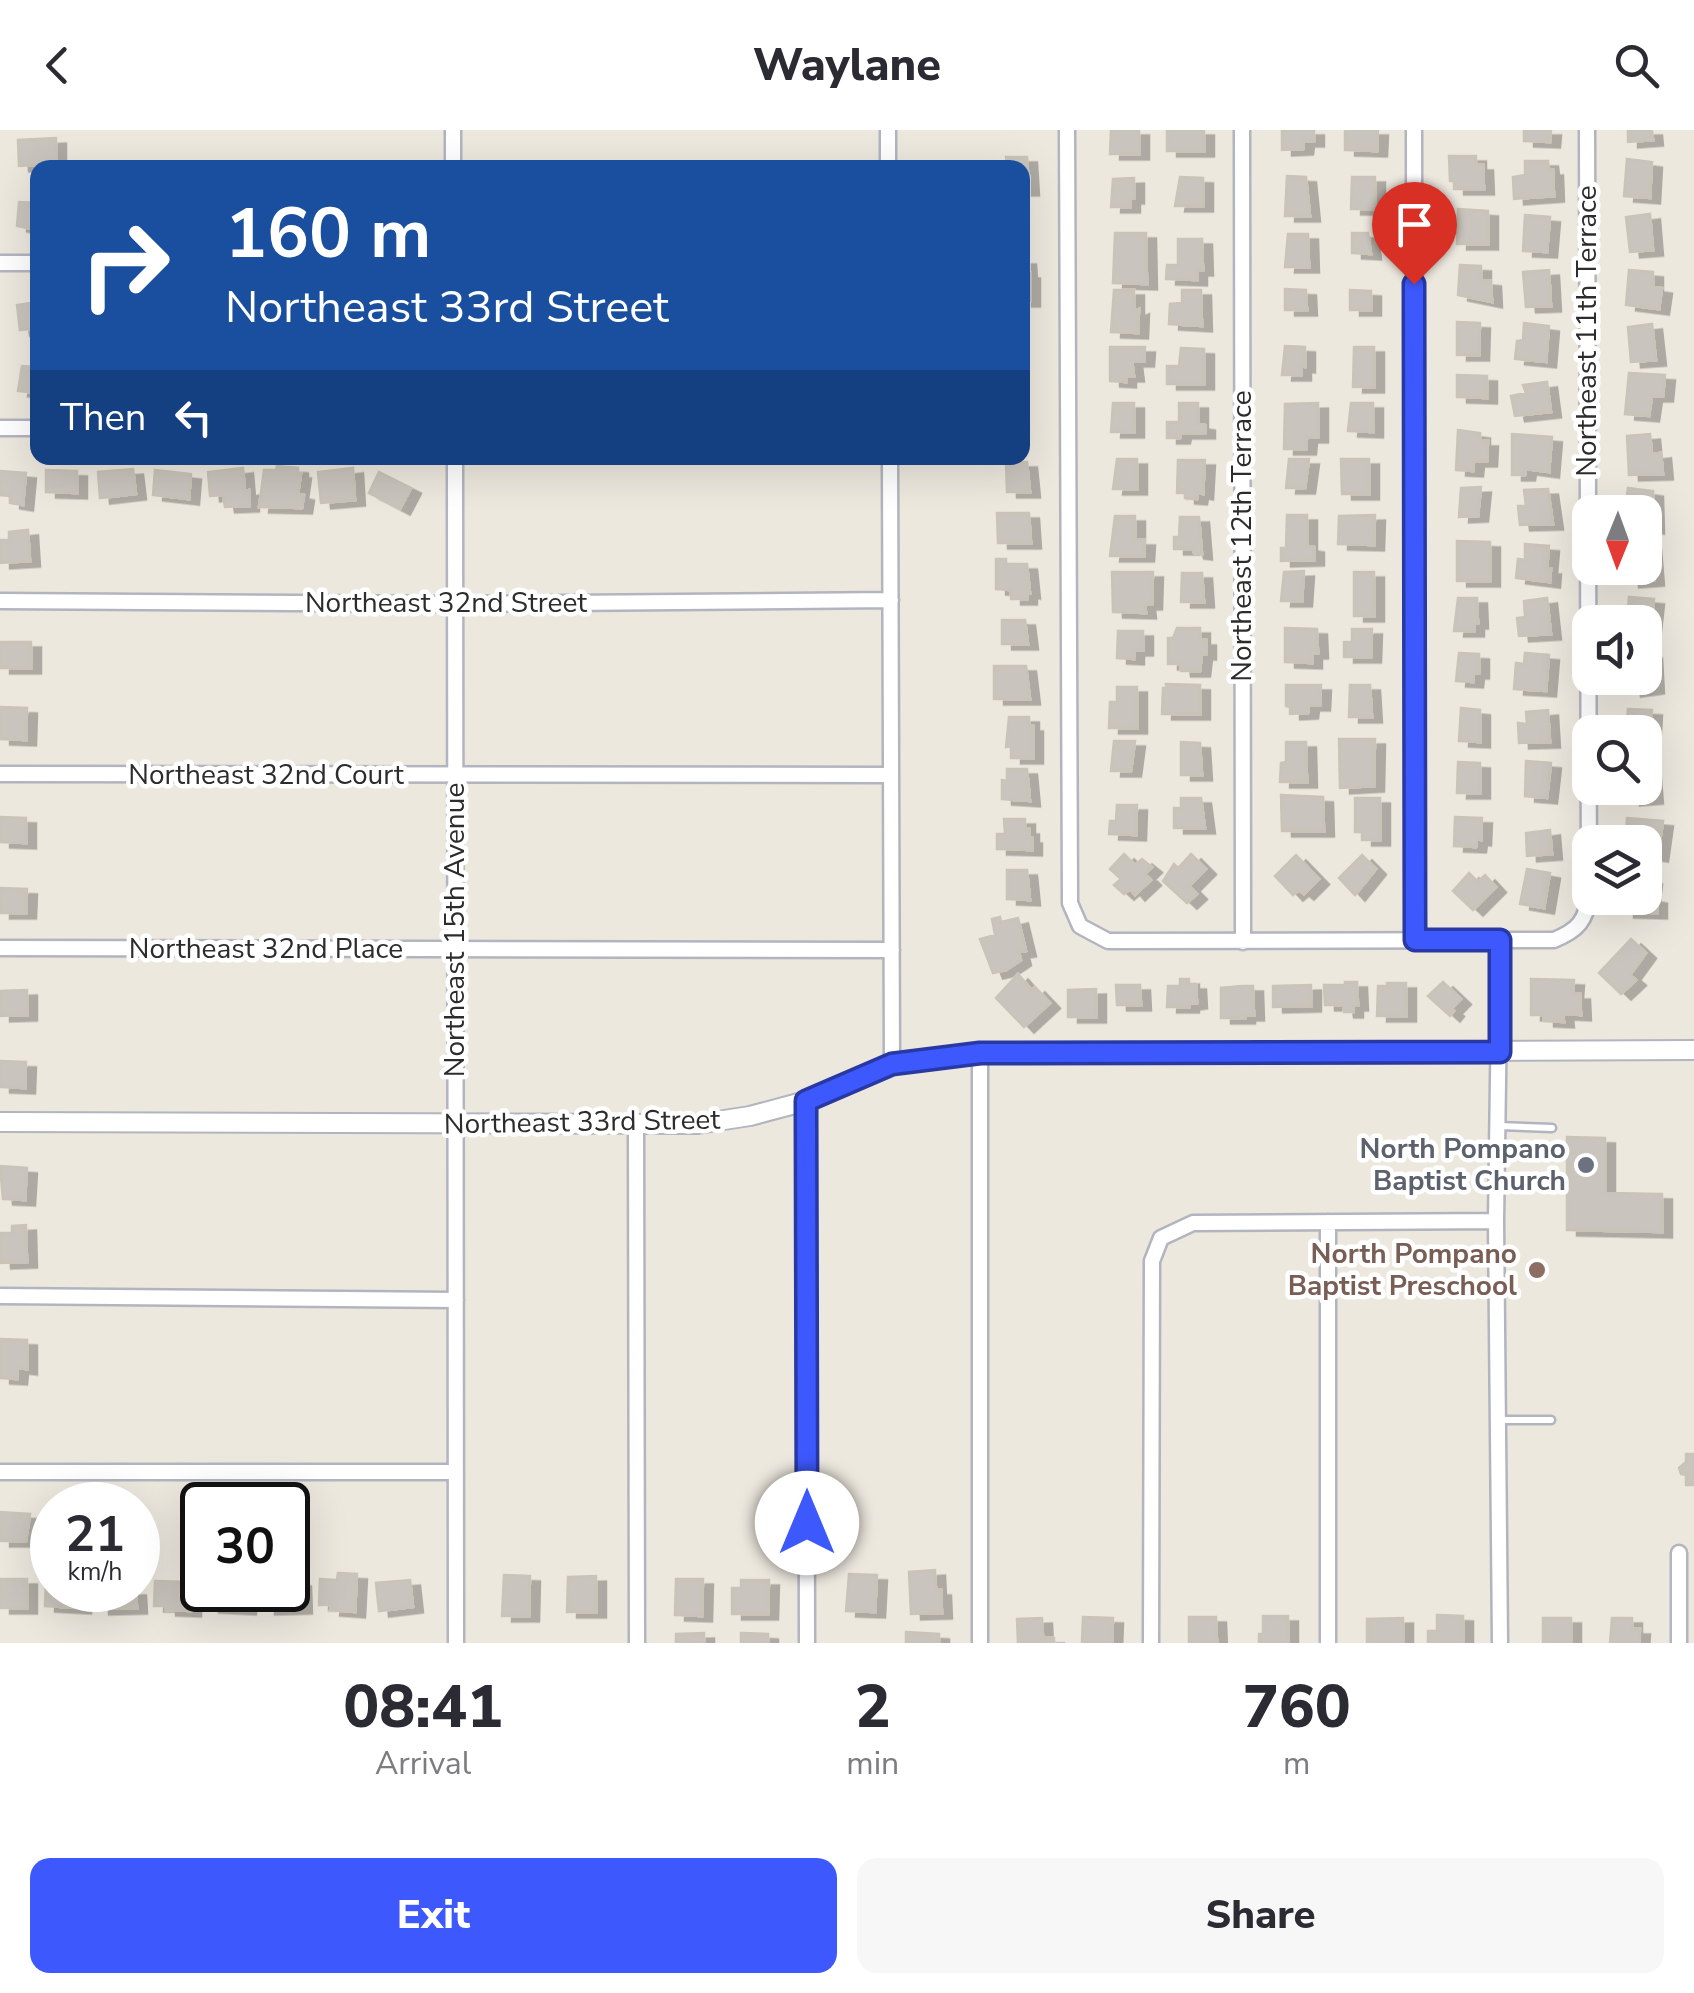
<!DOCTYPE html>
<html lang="en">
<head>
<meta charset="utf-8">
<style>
  :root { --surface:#fff; --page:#f7f7f7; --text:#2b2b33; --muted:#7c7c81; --accent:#3d58fc }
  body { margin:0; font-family:"Nunito Sans",sans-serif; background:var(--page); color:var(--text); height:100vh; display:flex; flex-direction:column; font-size:38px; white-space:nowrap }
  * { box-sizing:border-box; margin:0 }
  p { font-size:32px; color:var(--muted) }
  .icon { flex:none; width:55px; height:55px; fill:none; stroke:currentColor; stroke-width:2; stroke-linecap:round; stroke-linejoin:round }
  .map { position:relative; height:1513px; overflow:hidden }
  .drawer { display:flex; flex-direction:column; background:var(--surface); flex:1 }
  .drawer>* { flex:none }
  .hud { position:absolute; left:30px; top:30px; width:1000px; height:305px; border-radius:20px; box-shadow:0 10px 40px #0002; background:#1a4fa0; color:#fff; overflow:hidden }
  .needle { width:65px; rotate:181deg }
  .controls { position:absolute; left:1572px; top:365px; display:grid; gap:20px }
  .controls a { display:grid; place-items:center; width:90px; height:90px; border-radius:20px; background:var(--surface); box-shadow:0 10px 40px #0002; font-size:50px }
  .speed { position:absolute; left:30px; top:1352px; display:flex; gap:20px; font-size:50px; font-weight:700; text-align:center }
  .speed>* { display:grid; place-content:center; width:130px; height:130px; border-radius:50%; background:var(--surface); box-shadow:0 10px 40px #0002; line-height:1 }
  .speed small { font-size:25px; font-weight:400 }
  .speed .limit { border:5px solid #111; border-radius:15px; background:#fff; color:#111 }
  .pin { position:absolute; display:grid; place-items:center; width:85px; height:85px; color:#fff; margin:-102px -42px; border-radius:50% 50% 50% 0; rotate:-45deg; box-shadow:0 0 10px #0007 }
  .pin .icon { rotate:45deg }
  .me { position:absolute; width:110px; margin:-55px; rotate:0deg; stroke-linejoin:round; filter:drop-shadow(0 0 8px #0008) }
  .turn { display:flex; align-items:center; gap:35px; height:210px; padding:0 30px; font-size:45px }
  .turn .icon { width:130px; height:130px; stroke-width:2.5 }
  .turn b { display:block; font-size:70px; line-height:85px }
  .then { display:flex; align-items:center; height:95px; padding:0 30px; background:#0003; gap:20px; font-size:38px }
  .eta { display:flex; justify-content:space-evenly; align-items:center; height:170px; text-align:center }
  .eta b { font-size:60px; font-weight:800; line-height:70px }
  .primary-button { display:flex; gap:20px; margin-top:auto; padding:20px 30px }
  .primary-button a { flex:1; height:115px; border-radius:20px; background:var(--accent); color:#fff; font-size:40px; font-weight:800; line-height:115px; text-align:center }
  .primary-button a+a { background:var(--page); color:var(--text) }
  header { display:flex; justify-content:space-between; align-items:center; height:130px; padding:0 30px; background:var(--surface); font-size:45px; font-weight:800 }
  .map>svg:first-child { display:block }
  .building { fill:#c9c4bd; stroke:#c9c4b7; stroke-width:2.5; filter:url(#shadow) }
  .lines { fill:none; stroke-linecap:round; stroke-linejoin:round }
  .lane-casing { stroke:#b2b4bf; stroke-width:11 }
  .street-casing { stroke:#b2b4bf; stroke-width:19 }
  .secondary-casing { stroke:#b2b4bf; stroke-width:22 }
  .lane { stroke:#fff; stroke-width:6 }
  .street { stroke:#fff; stroke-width:14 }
  .secondary { stroke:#fff; stroke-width:18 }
  .route-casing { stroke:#2839a4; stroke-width:25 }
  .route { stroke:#3d58fc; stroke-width:18 }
  .worship-dot { fill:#6b7280; stroke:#fff; stroke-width:4 }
  .education-dot { fill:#8d6e63; stroke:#fff; stroke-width:4 }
  .labels { text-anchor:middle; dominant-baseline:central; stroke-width:9; stroke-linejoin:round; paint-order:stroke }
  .street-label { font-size:28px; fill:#2c2c2c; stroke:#fff }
  .worship-label { font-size:28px; font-weight:bold; fill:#5b616d; stroke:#fff; text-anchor:end }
  .education-label { font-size:28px; font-weight:bold; fill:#785e54; stroke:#fff; text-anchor:end }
</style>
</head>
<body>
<header><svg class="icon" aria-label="back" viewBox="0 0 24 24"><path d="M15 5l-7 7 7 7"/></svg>Waylane<svg class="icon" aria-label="search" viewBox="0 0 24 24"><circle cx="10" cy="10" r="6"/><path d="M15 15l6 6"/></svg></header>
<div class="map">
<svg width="1694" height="1513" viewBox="0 0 1694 1513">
  <defs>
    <filter id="shadow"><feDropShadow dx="10" dy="5.5" stdDeviation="0" flood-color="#0004"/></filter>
  </defs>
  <rect width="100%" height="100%" fill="#ede8de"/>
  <path class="building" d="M1111,0H1139V24H1110Z
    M1167,0H1204V21H1167Z
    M1282,0H1314V11H1304L1303,19L1282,20Z
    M1345,0H1378L1377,21L1345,20Z
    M1524,0H1551L1550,12L1524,11Z
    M1628,0H1652L1653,10L1628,12Z
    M56,8V32H47V38L38,40L35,35L19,36L18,10Z
    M1449,26H1476V35H1483L1484,59H1454V51H1450Z
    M1006,27H1027L1029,60H1022V38H1000L1007,35Z
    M1627,29L1652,32L1650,68L1624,66Z
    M1525,31H1548L1549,40H1553L1554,66L1514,69L1513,47L1525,45Z
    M1287,46L1306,47L1310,86H1285Z
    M1180,47L1203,48V76H1175Z
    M1352,47H1375V79H1351Z
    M1134,48V68H1130V77H1111L1113,49Z
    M19,72L38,73V100L17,96Z
    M1458,79L1488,81V114H1457Z
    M1650,84L1653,120L1630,122L1626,87Z
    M1525,85L1550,87L1547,122L1523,121Z
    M1115,103H1146L1147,154L1113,153Z
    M1352,103H1368L1371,124L1352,123Z
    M1288,104H1308L1309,137H1285Z
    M1178,109H1202L1203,140H1197V150L1166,149L1167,135H1178Z
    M1022,129H1026L1027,143H1030V171H1022Z
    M1460,135L1481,136V150L1491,151L1492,172L1458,165Z
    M1549,140L1551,176L1526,177L1523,142Z
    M1629,140L1653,142V157L1662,158L1659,179L1626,175Z
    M1285,159L1306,160L1307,180H1285Z
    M1114,160H1134V181L1139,179L1138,203L1111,202Z
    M1182,160H1201L1202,196L1169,194L1170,174L1182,173Z
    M1350,160L1371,161V180H1350Z
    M38,172V198L20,200L17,175Z
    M1457,192L1480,193L1479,225H1457Z
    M1524,193L1549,196L1546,232L1515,229L1517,211L1523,210Z
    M1652,194L1656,230L1631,232L1628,197Z
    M1285,216L1305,217V237L1301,236V245H1282Z
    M1110,217H1145L1144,231H1132L1134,246H1126V252L1110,251Z
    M1354,217H1374V257H1353Z
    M1181,218L1204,219V254H1167V236H1179Z
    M36,230L38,263L18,261L22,236L35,237Z
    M1629,243L1665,245L1663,266H1652L1649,286L1625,284Z
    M1457,245L1487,246V268L1457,267Z
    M1547,252L1551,282L1515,286L1511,266L1526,263L1523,255Z
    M1113,273H1134V302H1111Z
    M1179,273H1198V294L1205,295V303H1181L1180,308H1167V292H1179Z
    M1318,273V307H1307L1306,319H1284L1285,274Z
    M1351,273H1373V302L1348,301Z
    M1458,300L1480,303V311H1488L1487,331H1474L1473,341L1456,340Z
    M1512,304L1552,307L1549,342L1526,339L1525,345H1512Z
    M1650,304L1652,324L1661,323L1663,344L1629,345L1627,306Z
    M1117,329H1137V359H1113Z
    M1289,329H1309L1305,358H1286Z
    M1341,329H1369V364H1342Z
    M1178,330H1205L1203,364L1198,363L1197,369L1185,368V363H1177Z
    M1006,332H1027L1030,362H1007Z
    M277,336L298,338V343H301L298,364L304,365L302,378L259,377L264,340H276Z
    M243,338L245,361L249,360V376L225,377L223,365L210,366L208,342Z
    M353,338L355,370L321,373L318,342Z
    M133,339L136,364L100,368L98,342Z
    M46,340L77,341V363L46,362Z
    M155,340L191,344L189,369L153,365Z
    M0,341L26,343L23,375L10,373V366L0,365Z
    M379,342L411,358L400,379L369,363Z
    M1481,357L1478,386L1459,387L1461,358Z
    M1628,358L1653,361L1654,398L1645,397V382H1625Z
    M1548,359L1553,394L1520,395L1518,376H1526L1524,360Z
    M997,383H1029L1031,413H998Z
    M1287,385H1307V416L1314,417V430L1281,431V418H1286Z
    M1375,385L1374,415L1338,414L1339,386Z
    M1115,386H1135V410H1145L1144,426H1110Z
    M1180,387H1199L1202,424L1194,423L1193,419H1174V407H1179Z
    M28,400L30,431L0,433V410H9V402Z
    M1457,411L1490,412V451H1457Z
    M1525,414L1549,416L1547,439H1551L1550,452L1516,448L1518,429L1525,430Z
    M1645,414H1651L1654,450L1629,452L1628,438H1645Z
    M996,429H1006V434H1027L1030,463L1027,462V469H1011V460L996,459Z
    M1304,441L1302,471H1281L1284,442Z
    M1112,442H1153L1152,474H1145L1146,483L1113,482Z
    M1354,442H1374V486H1354Z
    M1182,443H1202L1204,472H1181Z
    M1629,467L1654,469L1650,506H1645V492H1627Z
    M1458,468H1477L1478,493H1474V501H1454Z
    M1547,468L1551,504L1519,506L1517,488L1525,487L1524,471Z
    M1002,490H1025L1028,514H1002Z
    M1177,498H1200V510H1206V524H1202L1200,541H1181L1180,534H1168V508H1173Z
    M1285,498L1317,499L1318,523H1312V533L1285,532Z
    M1352,499H1372L1371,527H1344V512H1352Z
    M1118,501H1143V520H1134V529L1117,528Z
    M0,512H31V538H0Z
    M1459,523L1479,524V543H1474L1473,552L1456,551Z
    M1525,523L1549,525L1546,561L1514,559L1516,533L1524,534Z
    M1645,523H1652L1654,558L1631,561L1629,548H1645Z
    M994,536H1026L1030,569H994Z
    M1166,554L1200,555V584H1162L1163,558H1167Z
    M1286,555H1321L1320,575H1309L1308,583L1290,584V577L1286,576Z
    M1350,555H1370L1372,587H1349Z
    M1117,557H1137V598H1109L1110,572H1117Z
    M0,577L27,578L26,610L0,609Z
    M1461,578L1480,580V612L1459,611Z
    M1628,579L1652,580L1650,616H1645V602H1626Z
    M1548,580L1550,612L1519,613L1518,593L1527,594L1526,582Z
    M1009,587H1029V596H1033V628H1011V616L1006,617Z
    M1339,609H1375L1374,656L1340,658Z
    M1114,611H1135L1131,641H1111Z
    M1181,612L1200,613L1202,645H1181Z
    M1286,612H1306L1307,652H1280L1281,633L1286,632Z
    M1526,631L1551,633L1547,668L1525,666Z
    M1458,632L1480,633V663H1457Z
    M1650,632L1653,668L1630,670L1629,658H1645V633Z
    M1007,639H1027L1030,671L1002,669V650L1007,651Z
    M1281,665L1323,667L1324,701H1282Z
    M1181,668H1201L1205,698H1174V678H1181Z
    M1355,668H1380V710H1362V702H1355Z
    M1117,675H1137L1136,705L1109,704L1110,691H1116Z
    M0,687L26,688V713L0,712Z
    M1455,687L1482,688L1481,710L1477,709L1476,717L1454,716Z
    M1627,688L1663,691L1658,726L1645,724V712H1625Z
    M1004,689H1025V699H1029V708H1032V720L997,719V704H1005Z
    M1550,700L1552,724L1527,726L1526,703Z
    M1124,724L1135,735L1142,729L1152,737L1145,744L1151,750L1135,765L1130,759L1124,764L1114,755L1121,749L1110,739Z
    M1191,724L1206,739L1189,756L1197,764L1187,773L1163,751L1174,734L1178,738Z
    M1296,725L1319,749L1304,764L1299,760L1293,765L1275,746Z
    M1362,725L1376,739L1355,765L1339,748Z
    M1527,739L1550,743L1544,778L1520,774Z
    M1007,740H1027L1030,770L1007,769Z
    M1469,743L1478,752L1485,745L1496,757L1473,780L1453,761Z
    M1645,749H1652L1650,767L1657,768V783L1624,782L1625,768H1645Z
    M0,758L27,759L26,783H0Z
    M1000,787L1001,792L1018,788L1026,821L1019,822L1021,830L1006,840L993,843L980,809L995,805L992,789Z
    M1631,809L1646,823L1630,845L1636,850L1621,864L1599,843Z
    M1018,844L1032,860L1035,857L1050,873L1024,897L996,868Z
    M1180,849H1189V854H1196L1197,873L1189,874V877H1167L1168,856H1180Z
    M1531,849L1574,850L1573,864H1580L1581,885L1563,884L1564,892L1544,891V885H1531Z
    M1345,852H1357L1358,875H1353V882H1344L1343,875H1325L1324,855H1345Z
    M1443,852L1461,869L1451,879L1454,881L1450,886L1428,866Z
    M1387,853H1406V886H1377L1378,856H1387Z
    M1116,855H1140L1141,875H1117Z
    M1311,855V876L1273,877V856Z
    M1242,856H1253L1254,885H1245V888H1221V858Z
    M1096,859V887H1068V860Z
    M27,860V885L0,886V861Z
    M0,931L26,932L25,958L0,957Z
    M1567,1007L1605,1008V1063L1662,1064V1102L1567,1100Z
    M0,1036L27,1038L25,1070L3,1069Z
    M26,1095L27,1132L1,1133L0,1103H12V1096Z
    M0,1209L27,1210V1239L18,1238L17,1249L0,1248Z
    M1686,1324H1694V1355H1686V1345L1681,1344L1679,1338L1686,1332Z
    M0,1382L30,1384L26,1411H0Z
    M935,1440L936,1460H941L942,1483L911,1484L909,1442Z
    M338,1443L357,1444L355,1482L330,1480L331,1475H319L320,1449L337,1450Z
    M849,1444L877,1445L875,1482L846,1481Z
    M504,1445L530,1446L529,1486H502Z
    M596,1446V1482H567L568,1447Z
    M0,1449H27V1478H0Z
    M46,1449H52V1460H82L81,1478L45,1476Z
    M676,1449H703L702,1486L675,1485Z
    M410,1450L413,1477L379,1481L376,1453Z
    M741,1450H769L768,1484H732V1458H741Z
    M155,1451L192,1452L191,1481L166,1480V1476H154Z
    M288,1451H301L302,1478L265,1479L264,1460H288Z
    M99,1460H136L137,1478L99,1479Z
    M210,1460H247L246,1479L209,1477Z
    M1437,1485L1463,1486V1513H1428V1501H1437Z
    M1263,1486H1288V1513H1259V1504H1263Z
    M1083,1487L1113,1488L1112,1513H1082Z
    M1189,1487H1216L1217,1513H1189Z
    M1042,1488L1043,1508H1054V1513H1018L1017,1489Z
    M1403,1488V1513H1367V1489Z
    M1543,1488H1571V1513H1543Z
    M1612,1488H1632V1499H1640L1639,1513H1610Z
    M906,1502L939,1504V1513H906Z
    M704,1503V1513H676V1504Z
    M741,1503L768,1504V1513H741Z"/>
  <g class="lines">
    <defs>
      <path id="lane" d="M1499,996L1552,998
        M1498,1290H1551"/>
      <path id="street" d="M453,0V38
        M888,0V38
        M1067,0L1070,773L1080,796L1108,811L1554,810C1578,800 1586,791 1589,766L1587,0
        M1242,0L1243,812
        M1414,0L1415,811
        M0,133H38
        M0,298H38
        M455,328L456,1513
        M890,328L892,934
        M0,471L454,474L891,470
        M0,644L891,645
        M1500,810L1496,1091L1500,1513
        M0,818L892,820
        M980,923V1513
        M806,971L807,1513
        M636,995L637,1513
        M0,1166L456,1170
        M0,1342H456
        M1151,1513L1152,1131L1161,1108L1193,1093L1496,1091
        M1328,1513V1092
        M1679,1513V1423"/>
      <path id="secondary" d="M0,992L698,994L750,986L806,971L892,934L980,923L1694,920"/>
    </defs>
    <use href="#lane" class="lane-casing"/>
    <use href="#street" class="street-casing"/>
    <use href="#secondary" class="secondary-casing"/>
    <use href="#lane" class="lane"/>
    <use href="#street" class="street"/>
    <use href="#secondary" class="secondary"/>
  </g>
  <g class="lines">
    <defs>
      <path id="route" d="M807,1393L806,971L892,934L980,923L1500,922V810H1415L1414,154"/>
    </defs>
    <use href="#route" class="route-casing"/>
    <use href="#route" class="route"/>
  </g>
  <circle class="worship-dot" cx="1586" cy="1035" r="10"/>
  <circle class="education-dot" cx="1537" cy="1140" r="10"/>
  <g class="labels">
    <g class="street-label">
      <text transform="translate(1587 201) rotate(-90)">Northeast 11th Terrace</text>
      <text transform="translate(1242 406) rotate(-90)">Northeast 12th Terrace</text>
      <text x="446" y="473">Northeast 32nd Street</text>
      <text x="266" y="645">Northeast 32nd Court</text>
      <text transform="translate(455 800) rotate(-90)">Northeast 15th Avenue</text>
      <text x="266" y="819">Northeast 32nd Place</text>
      <text transform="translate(582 992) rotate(-1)">Northeast 33rd Street</text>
    </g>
    <g class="worship-label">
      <text x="1566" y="1019">North Pompano<tspan x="1566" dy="32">Baptist Church</tspan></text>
    </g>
    <g class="education-label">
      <text x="1517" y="1124">North Pompano<tspan x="1517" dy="32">Baptist Preschool</tspan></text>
    </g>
  </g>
</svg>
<div class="controls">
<a><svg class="needle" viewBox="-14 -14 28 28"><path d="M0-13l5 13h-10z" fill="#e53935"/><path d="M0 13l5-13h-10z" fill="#7c7c81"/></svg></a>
<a><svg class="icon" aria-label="sound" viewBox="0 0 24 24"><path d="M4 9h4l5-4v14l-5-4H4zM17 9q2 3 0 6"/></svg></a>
<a><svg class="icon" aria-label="search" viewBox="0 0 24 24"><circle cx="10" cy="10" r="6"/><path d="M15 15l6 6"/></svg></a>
<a><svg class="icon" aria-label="layers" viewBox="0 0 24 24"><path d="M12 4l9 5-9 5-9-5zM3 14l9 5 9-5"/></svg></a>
</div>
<div class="speed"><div>21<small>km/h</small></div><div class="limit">30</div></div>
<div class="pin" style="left:1414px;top:154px;background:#d93025"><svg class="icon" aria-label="arrive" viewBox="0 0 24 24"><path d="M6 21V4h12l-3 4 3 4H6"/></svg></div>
<svg class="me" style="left:807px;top:1393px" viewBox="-20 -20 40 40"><circle r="19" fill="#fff"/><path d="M0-13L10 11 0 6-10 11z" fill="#3d58fc"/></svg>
<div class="hud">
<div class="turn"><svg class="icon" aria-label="right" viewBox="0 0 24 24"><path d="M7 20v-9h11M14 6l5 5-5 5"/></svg><div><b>160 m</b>Northeast 33rd Street</div></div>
<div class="then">Then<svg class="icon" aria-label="left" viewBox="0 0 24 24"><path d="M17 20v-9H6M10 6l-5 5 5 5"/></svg></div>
</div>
</div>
<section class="drawer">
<div class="eta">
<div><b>08:41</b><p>Arrival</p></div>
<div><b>2</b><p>min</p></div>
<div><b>760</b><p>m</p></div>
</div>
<div class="primary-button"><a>Exit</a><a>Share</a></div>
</section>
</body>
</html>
